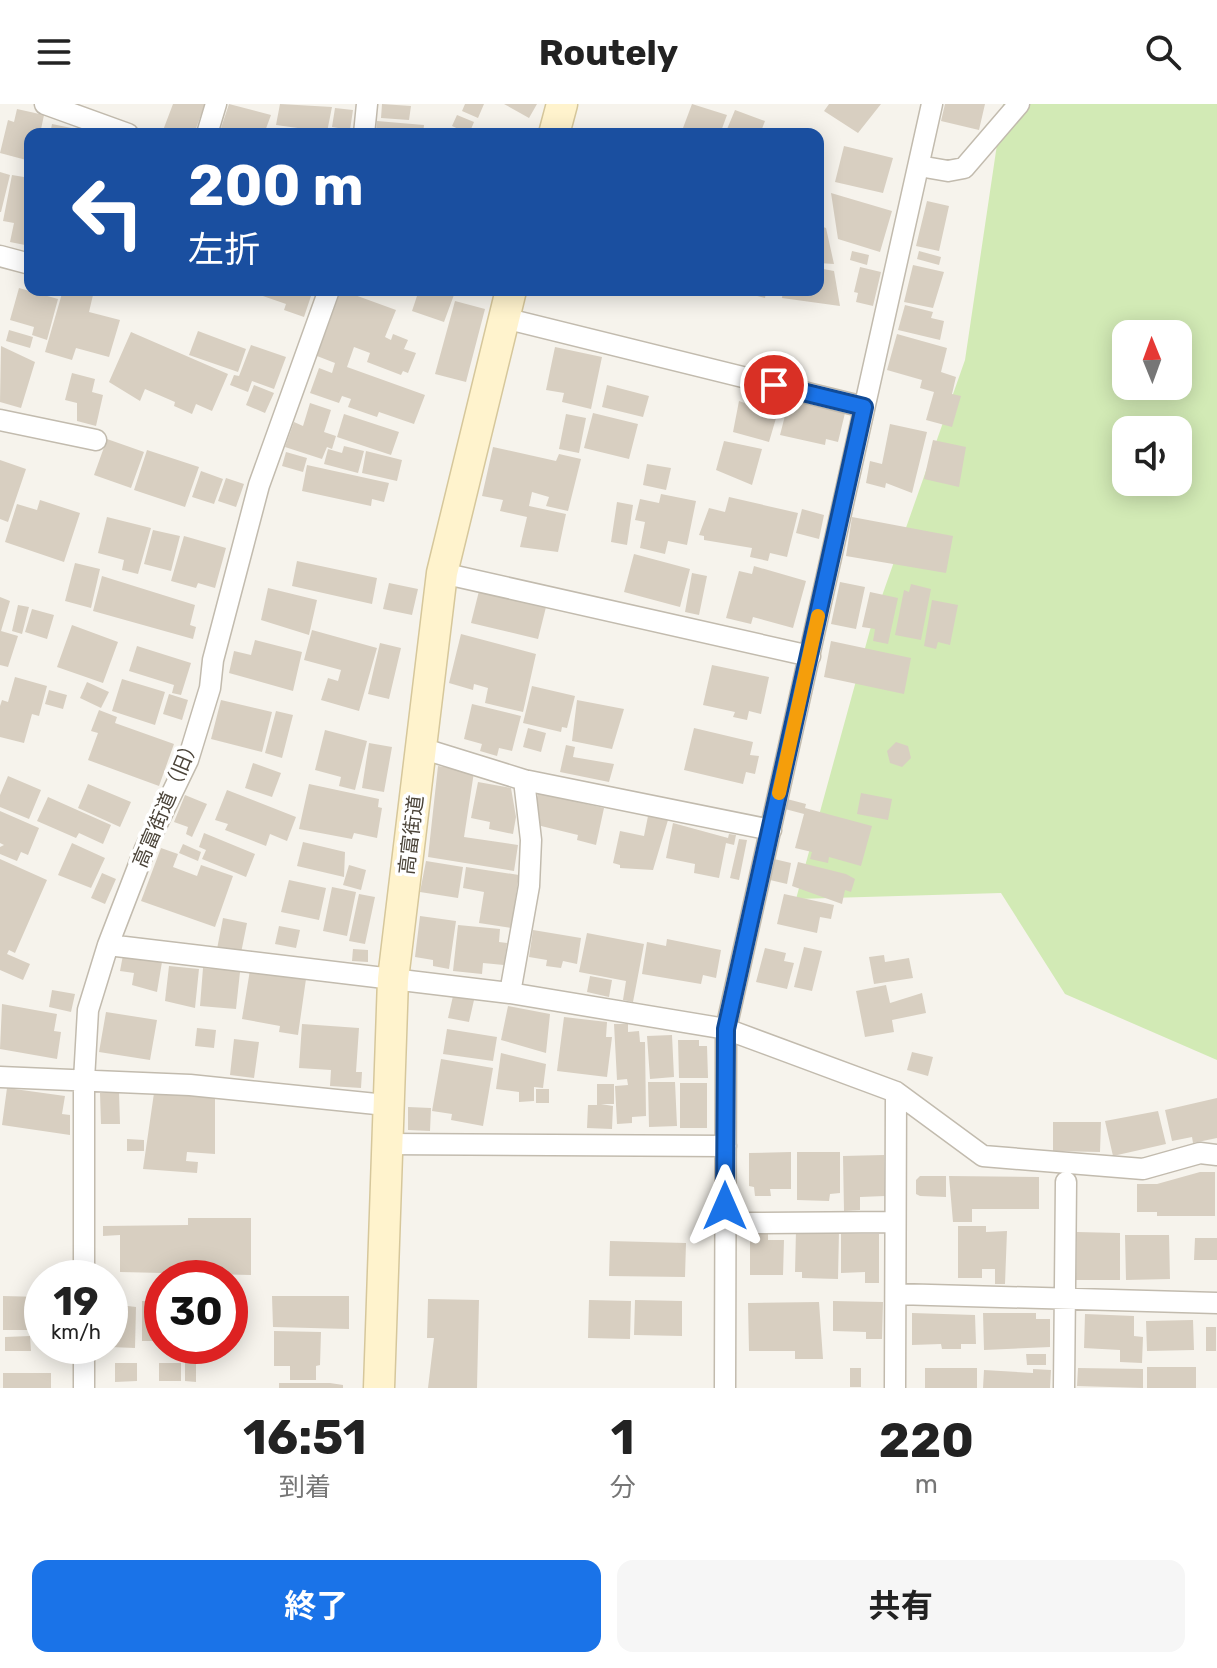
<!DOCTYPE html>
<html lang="ja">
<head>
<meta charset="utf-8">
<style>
  :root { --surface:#fff; --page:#f6f6f6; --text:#222; --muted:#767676; --accent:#1a73e8 }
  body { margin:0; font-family:Rubik,"Noto Sans JP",sans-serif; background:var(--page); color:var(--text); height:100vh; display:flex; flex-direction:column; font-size:30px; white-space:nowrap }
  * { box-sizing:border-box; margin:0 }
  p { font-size:26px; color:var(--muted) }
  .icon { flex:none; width:44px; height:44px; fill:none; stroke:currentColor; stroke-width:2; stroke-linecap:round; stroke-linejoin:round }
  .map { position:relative; height:1284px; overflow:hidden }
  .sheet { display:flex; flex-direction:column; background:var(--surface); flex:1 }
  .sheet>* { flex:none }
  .guide { position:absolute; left:24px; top:24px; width:800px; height:168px; border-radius:16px; box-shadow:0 4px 20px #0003; background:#1a4fa0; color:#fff; overflow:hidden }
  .needle { width:52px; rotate:359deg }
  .controls { position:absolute; left:1112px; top:216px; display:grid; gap:16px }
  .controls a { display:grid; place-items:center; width:80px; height:80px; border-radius:16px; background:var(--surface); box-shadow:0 4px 20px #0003; font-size:40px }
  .speed { position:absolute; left:24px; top:1156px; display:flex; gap:16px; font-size:40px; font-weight:700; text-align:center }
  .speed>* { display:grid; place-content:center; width:104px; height:104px; border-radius:50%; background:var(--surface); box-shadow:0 4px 20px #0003; line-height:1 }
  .speed small { font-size:20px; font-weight:400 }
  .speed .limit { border:12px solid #d22; background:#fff; color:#111 }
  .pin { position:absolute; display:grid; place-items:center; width:68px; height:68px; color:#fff; margin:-34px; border:4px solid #fff; border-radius:50%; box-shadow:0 2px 8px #0007 }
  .me { position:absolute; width:88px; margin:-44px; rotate:0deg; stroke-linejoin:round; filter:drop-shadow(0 0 6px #0008) }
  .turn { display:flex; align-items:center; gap:28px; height:168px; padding:0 32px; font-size:36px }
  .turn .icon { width:104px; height:104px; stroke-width:2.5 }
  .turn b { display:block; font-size:56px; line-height:68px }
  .eta { display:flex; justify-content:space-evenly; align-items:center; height:136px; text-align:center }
  .eta b { font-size:48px; font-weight:700; line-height:56px }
  .button { display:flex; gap:16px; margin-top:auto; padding:16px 32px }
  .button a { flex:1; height:92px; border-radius:16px; background:var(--accent); color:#fff; font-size:32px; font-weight:700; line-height:92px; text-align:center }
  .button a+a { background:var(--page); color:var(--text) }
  header { display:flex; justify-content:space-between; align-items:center; height:104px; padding:0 32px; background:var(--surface); font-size:36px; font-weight:700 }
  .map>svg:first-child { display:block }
  .green { fill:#d2eab5; fill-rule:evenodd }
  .building { fill:#d8cfc1 }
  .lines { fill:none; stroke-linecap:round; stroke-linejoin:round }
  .street-casing { stroke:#c2bbae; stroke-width:23 }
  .secondary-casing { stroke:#d6c79b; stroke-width:33 }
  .street { stroke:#fff; stroke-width:20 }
  .secondary { stroke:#fff3cd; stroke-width:30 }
  .route-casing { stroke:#114b97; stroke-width:20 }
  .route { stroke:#1a73e8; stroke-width:14 }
  .slow { stroke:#f59e0b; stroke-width:14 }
  .labels { text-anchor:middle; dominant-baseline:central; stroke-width:7; stroke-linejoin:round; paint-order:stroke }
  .street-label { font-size:20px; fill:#4b4439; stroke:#fff }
</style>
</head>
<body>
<header><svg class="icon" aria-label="menu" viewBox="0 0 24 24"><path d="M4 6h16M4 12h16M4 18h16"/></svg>Routely<svg class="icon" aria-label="search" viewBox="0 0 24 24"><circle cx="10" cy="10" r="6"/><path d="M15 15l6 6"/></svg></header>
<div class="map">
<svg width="1217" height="1284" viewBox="0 0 1217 1284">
  <rect width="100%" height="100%" fill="#f6f3ec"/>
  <path class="green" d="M1003,0H1217V956L1065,890L1001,789L796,795L870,526L965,256ZM1126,230H1178V282H1126ZM1126,326H1178V378H1126Z"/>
  <path class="building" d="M173,0H205L194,30L162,29Z
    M229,0L271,11L264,30H219Z
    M280,0L332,3L327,28L276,21Z
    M382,0L411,2L409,16L381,14Z
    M465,0H484L478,14L462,7Z
    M504,0H537L529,14Z
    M692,0L727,11L720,30H699L683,24Z
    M829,0H881L858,29L824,7Z
    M945,0H985L979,26L941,17Z
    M335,4L353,6L350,26L332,23Z
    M17,5L44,11L40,30H30V57L0,49L8,16L14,18Z
    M735,6L765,17L760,30H725Z
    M457,11L474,18L469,30L452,22Z
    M377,17L424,21L423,30H376Z
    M52,20L86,27L85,30H50Z
    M844,42L893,54L883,89L835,78Z
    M0,68L10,71L1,108H0Z
    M12,71L30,74V142L10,138L14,119L3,117Z
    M831,89L892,107L880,148L838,135Z
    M927,97L949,102L939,147L916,142Z
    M818,121L826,124L834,160L818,159Z
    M852,147L869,151L867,161L850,156Z
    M919,147L941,153L939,161L917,155Z
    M913,161L944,168L933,204L904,198Z
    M860,163L881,168L873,202L856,198L858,189L854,188Z
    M818,164L834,167L840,202L782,194L783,186H818Z
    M19,184L58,195L47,236L32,231L34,223L10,216Z
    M63,186L93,191L89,208L120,216L109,253L76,244L72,256L45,248Z
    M261,186H313L304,213L284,206L286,200L260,191Z
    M341,186L396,206L385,233L391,236L393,230L408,236L404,245L416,249L408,269L403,267L401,271L367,258L370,249L354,243L347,263L425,291L414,320L379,308L377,313L348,303L351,295L342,292L339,299L310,289L319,264L332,269L335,259L317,252Z
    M419,186L455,188L444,218L412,207Z
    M734,186H776L775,190L766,188L765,194Z
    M455,197L485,205L466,278L435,270Z
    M905,201L933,208L931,214L944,217L940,236L898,226Z
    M9,226L33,233L30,244L6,237Z
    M198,227L246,245L238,268L189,251Z
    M131,228L228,270L212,307L196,300L192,310L174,302L175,298L145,285L140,297L109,278Z
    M897,230L947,244L941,268L956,273L952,290L961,292L952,323L926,316L934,288L920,284L922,276L887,266Z
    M251,241L286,253L274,285L252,277L248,288L230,281L234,271L239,272Z
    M1,242L35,258L21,304L0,298Z
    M555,243L602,253L591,305L562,298L564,289L546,286Z
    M72,269L95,275L92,288L103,291L96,322L77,317V299L65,296Z
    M254,281L274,289L265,309L246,301Z
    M607,281L649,292L643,313L602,303Z
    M752,296L779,304L769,338L733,328L739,297L750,301Z
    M789,296L845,309L838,338L826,335L825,341L780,331Z
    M310,299L331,306L324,328L336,332L332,345L327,343L322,355L285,343L294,318L303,322Z
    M593,309L638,320L629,355L584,344Z
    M344,310L399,328L391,351L337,333Z
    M566,310L586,314L579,349L559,345Z
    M890,320L927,328L912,389L886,379L885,384L866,379L870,357L882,360Z
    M107,335L144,348L131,384L94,371Z
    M933,336L966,343L959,383L924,375Z
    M724,337L762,345L752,381L716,366Z
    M344,342L364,347L358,369L324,360L328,345L342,349Z
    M493,343L556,357L559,350L581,355L568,407L546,402L549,393L532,388L529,402L566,410L558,448L520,443L527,413L500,407L503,396L482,392Z
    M147,346L199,363L185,403L134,386Z
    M366,347L402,356L397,377L362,369Z
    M286,348L307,354L303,368L282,362Z
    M0,356L26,365L8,418L0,415Z
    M647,360L671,364L666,386L643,381Z
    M307,361L389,379L384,398L372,395L371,402L302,387Z
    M201,367L223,375L214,400L192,393Z
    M226,374L244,380L236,403L218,397Z
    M661,390L696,397L687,441L668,437L665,450L640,444L645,418L635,416L640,395L659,399Z
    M729,393L798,409L787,453L770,449L768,457L750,453L752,444L704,436V432L699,431L709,404L725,408Z
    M40,396L80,409L64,458L5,438L17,400L37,406Z
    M617,398L633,401L627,441L611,438Z
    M802,405L824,411L819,435L796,429Z
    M107,413L151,424L138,470L122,466L124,456L98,449Z
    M852,413L953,432L946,469L846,452Z
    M153,426L180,432L171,467L144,460Z
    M184,432L226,444L215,484L198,479L196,484L171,477Z
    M634,450L690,465L680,503L624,488Z
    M297,457L377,474L372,500L292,482Z
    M75,459L100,465L91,504L65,497Z
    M754,462L806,477L793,524L753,513L751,520L726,514L739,467L752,470Z
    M692,469L707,472L699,511L685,508Z
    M102,472L195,501L190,521L196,523L193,535L93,507Z
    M840,478L865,483L856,525L831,520Z
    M389,479L418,485L412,511L383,505Z
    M911,480L931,485L921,536L895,531L904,486L909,488Z
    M480,483L547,499L538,535L471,519Z
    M268,484L317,496L309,531L261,516Z
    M870,488L898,494L888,540L873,537L875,525L862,523Z
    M0,493L10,497L1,527L18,532L8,563L0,561Z
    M932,496L958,501L950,541L938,538L936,545L924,542Z
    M18,501L29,503L22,530L12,527Z
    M32,505L54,511L47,535L25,528Z
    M72,521L118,538L103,579L57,563Z
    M312,526L377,544L359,607L321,596L328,574L338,577L341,566L304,556Z
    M461,530L536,550L523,608L485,599L488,584L474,580L473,586L449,579Z
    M255,536L302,548L293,587L229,569L234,547L251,551Z
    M831,537L911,554L904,590L824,573Z
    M380,539L401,544L389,595L368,590Z
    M137,542L191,559L181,591L172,589L174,581L129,567Z
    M712,561L769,573L761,610L749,607L747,616L733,613L735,608L703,601Z
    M15,573L47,582L39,612L32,610L24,639L0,633V602L2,596L8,598Z
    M122,575L165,588L155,621L112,607Z
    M87,578L109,588L101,604L80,594Z
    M532,582L575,592L567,624L562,623L561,628L523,619Z
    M49,586L67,591L63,605L45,600Z
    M169,590L188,596L182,616L163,610Z
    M221,596L272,608L262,648L211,635Z
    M577,596L624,605L612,645L572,637Z
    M472,600L521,612L512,647L499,644L497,652L480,647L482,640L464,635Z
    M99,606L117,613L115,619L174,640L159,682L88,656L98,629L91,627Z
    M276,607L293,611L282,654L265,649Z
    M528,624L546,629L541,648L523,643Z
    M694,624L753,638L750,651L759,652L755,670L746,668L743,680L684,666Z
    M325,626L367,637L355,686L339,682L341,673L315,666Z
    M896,638L908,642L911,654L902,663L890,659L887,647Z
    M369,639L392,643L384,688L362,684Z
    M566,641L575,643L573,653L614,660L609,678L560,668Z
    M253,659L281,669L272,693L245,684Z
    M438,662L474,668L464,733L518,741L514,767L428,753Z
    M8,672L41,686L29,715L0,703V691Z
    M478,678L511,684L516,713L513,730L489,725L490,718L471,714Z
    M88,680L131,698L120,723L78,704Z
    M309,680L379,695L378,703L382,704L377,734L354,729L352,735L299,725Z
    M227,686L296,713L287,737L270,730L266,742L225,726L228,720L215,716Z
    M538,689L604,704L596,741L577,736L578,731L537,721L539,710L534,709Z
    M861,689L892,695L888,716L857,710Z
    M185,691L207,700L192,733L186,730L188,723L174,718Z
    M48,693L111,721L103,740L79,729L76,734L37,717Z
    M787,695L806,700L805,704L872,722L861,762L829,753L828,759L810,755L812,748L795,744L804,710L785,705Z
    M0,707L39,724L28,751L21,748L17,757L0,750V743L4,741L0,739Z
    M648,712L668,716L653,766L620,764V761L613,759L620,727L644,732Z
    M673,719L728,734L729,730L736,731L734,741L726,739L719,774L694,769L695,760L666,754Z
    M204,729L255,750L246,773L202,755L206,746L199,743Z
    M739,735L747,736L739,776L730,774Z
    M303,738L345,748L344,773L297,762Z
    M72,739L105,754L91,784L58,771Z
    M183,740L201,748L198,757L179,749Z
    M161,744L178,750L173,763L197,772L201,761L233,772L215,823L141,797Z
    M0,755L47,776L15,849L9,846L7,850L30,860L23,876L0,866Z
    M774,755L791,759L787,780L770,776Z
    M426,757L463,763L458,794L420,788Z
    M798,758L846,770L855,775L851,788L845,786L842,800L792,782Z
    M349,761L366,766L361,786L343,781Z
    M466,763L519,771L511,824L479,819L484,788L463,784Z
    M102,769L116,775L105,800L91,794Z
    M289,776L326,784L319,816L281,808Z
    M332,783L356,788L347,832L323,827Z
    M359,790L375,793L365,840L349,837Z
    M784,790L834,801L831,815L820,813L817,829L777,820Z
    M420,812L456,817L449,865L433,862V856L415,853Z
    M223,814L247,819L241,849L217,845Z
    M458,821L500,825L499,838L507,839L504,861L483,859L482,870L453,867Z
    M279,822L300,826L296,844L275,840Z
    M533,826L581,834L577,860L563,857L561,864L546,862L547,856L529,853Z
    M587,829L644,840L633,898L623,896L626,877L579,868Z
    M667,835L721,846L716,874L703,871L701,880L642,870L647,838L666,842Z
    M804,843L822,847L812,887L794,883Z
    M765,844L786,849L784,857L794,859L787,885L756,878Z
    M353,845L368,846V858L352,857Z
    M123,851L162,858L157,888L132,881L134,869L120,867Z
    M884,851L885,858L909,854L913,874L874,880L869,853Z
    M169,862L199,865L195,904L165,897Z
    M214,862L240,868L236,905L200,902L203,864L214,865Z
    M250,866L306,875L298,931L279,928L280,922L242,915Z
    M590,872L612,876L609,893L587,888Z
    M886,881L890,899L922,889L926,909L892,916L894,928L865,933L856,887Z
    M52,886L75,890L71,908L49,903Z
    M453,892L474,896L469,918L448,914Z
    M2,900L57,910L54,927L61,928L57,955L0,945Z
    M508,902L550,910L546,949L501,936Z
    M106,908L157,916L150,956L99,948Z
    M564,913L607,918L606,933H612L607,973L557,967Z
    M302,920L359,924L356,968H362L361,984L330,982L331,966L299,964Z
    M614,920H628V928L639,927L640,938H645L646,1012L632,1013V1019L617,1020L615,982L628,981L627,975L617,976Z
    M197,924L216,926L214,944L195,942Z
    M447,925L497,933L493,957L443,950Z
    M672,931L674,973L650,975L647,932Z
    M234,935L259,938L254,974L230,971Z
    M678,936H699V942H707L708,974H679Z
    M912,948L933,953L928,972L907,966Z
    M501,949L546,960L543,984L534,983V997L519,998V988L496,985Z
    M441,955L493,964L483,1022L451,1016L452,1010L432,1007Z
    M648,978H675L677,1022L649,1023Z
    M680,979H707V1024H680Z
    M597,980H614V1000H601L613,1002L612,1025L587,1024L588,1001H597Z
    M7,984L65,992L62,1010L70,1011V1031L2,1021Z
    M536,985H549V999H536Z
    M119,988L120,1020H101L100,989Z
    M154,989L215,994V1050L187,1048L186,1057L198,1058L197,1069L143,1065Z
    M1217,994V1034L1193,1039L1192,1033L1172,1037L1165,1006Z
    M408,1003L431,1004L430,1027L408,1026Z
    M1158,1007L1166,1040L1113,1052L1105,1017Z
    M1053,1018H1101L1100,1048L1053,1047Z
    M127,1035L144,1036V1047H127Z
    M791,1048V1085H770L771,1092H755L754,1083L749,1082V1049Z
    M797,1048H840V1089L830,1090L829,1097L797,1096Z
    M884,1051L885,1092L860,1093V1106L844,1107L843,1052Z
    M1200,1068H1215V1112H1157V1108H1137V1080H1157Z
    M920,1072H946V1093L920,1092L916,1090V1076Z
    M949,1072L1039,1073V1105H972V1118H953Z
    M188,1114H251V1171L120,1168V1131L103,1132V1122L188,1121Z
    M958,1122H986V1128L1007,1127L1005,1180H995V1165H982V1174H958Z
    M796,1126L839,1127L838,1175L802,1174V1168H795Z
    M750,1128L768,1129V1136H784L783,1171H750Z
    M1077,1128L1120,1129V1176H1076Z
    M841,1130H879V1179H865V1168L841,1169Z
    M1125,1131H1169L1170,1175L1126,1176Z
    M1195,1134H1217V1156H1194Z
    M610,1137L686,1139L685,1173L609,1172Z
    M3,1192L42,1193V1226H3Z
    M272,1192H349V1225L273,1223Z
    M428,1195L479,1196L477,1284H428L434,1234H427Z
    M589,1196L631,1197L630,1235L588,1234Z
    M635,1196L682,1197V1232L634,1231Z
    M142,1197H162V1237H142Z
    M833,1197L883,1198L882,1235H866V1228L833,1227Z
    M819,1198L823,1255H795V1247H749L748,1199Z
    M111,1200L136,1203L135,1244L110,1243Z
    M912,1209L975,1211L976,1240H961V1245H942L941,1240L912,1241Z
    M983,1209H1036V1215H1050V1243L984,1246Z
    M1085,1210L1134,1212V1232L1143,1233L1142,1259L1120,1258V1246L1084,1244Z
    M1193,1216L1194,1246L1147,1247L1146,1217Z
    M1206,1223H1216V1247H1206Z
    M274,1227L321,1228L320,1261L316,1262V1276H290V1262H274Z
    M30,1232L31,1247H5V1233Z
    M1026,1250H1046V1261H1027Z
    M185,1258L196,1259V1278L185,1277Z
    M115,1259H137V1277L115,1278Z
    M159,1259H181V1277H159Z
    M1147,1263H1196V1284H1147Z
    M850,1264H861V1283H850Z
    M925,1264H977V1284H925Z
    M1078,1264L1143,1265V1284L1077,1282Z
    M1033,1265L1051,1266L1050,1284H983L984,1266L1033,1269Z
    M3,1269H51V1284H3Z
    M279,1279H330L343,1281V1284H279Z"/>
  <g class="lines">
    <defs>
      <path id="street" d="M45,0L128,30
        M207,30L216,0
        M364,30L367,0
        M919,62L948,67L964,64L1019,0
        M0,152L30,160
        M504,214L864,303
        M0,316L96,336
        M442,469L810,552
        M421,644L524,676L771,726
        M108,841L510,889L726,925L896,988L983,1052L1143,1065L1200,1049L1217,1051
        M510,889L529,782L531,736L524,676
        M0,973L190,981L386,1001
        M386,1040L726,1042
        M747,1119L895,1118
        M84,1174V976L88,906L108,841L145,745L188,656L210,584L213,556L259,381L329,186
        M896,1190L1217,1199
        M84,1284V1242
        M725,1284L726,925L932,0
        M895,1284L896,988
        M1064,1284L1066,1078"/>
      <path id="secondary" d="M554,30L562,0
        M379,1284L393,875L442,469L511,186"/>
    </defs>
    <use href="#street" class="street-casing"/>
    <use href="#secondary" class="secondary-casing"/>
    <use href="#street" class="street"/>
    <use href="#secondary" class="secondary"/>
  </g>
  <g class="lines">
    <defs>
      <path id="route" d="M725,1102L726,925L864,303L774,281"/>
    </defs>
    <use href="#route" class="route-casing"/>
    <use href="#route" class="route"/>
    <path class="slow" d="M779,689L818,512"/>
  </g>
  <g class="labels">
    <g class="street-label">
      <text transform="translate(166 698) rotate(-67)">高富街道（旧）</text>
      <text transform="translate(411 731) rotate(-83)">高富街道</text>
    </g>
  </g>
</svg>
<div class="controls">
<a><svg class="needle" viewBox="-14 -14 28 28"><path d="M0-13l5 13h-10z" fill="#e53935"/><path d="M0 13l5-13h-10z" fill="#767676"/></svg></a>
<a><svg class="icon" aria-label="sound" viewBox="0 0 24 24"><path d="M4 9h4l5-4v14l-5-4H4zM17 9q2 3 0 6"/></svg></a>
</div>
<div class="speed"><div>19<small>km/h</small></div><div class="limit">30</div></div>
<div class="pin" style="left:774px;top:281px;background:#d93025"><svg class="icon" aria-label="arrive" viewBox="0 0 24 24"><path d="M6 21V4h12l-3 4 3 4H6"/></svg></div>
<svg class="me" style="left:725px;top:1102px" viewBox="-20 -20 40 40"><path d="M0-17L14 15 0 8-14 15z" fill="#1a73e8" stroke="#fff" stroke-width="4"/></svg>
<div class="guide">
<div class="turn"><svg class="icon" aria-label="left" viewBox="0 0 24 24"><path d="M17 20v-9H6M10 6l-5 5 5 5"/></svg><div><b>200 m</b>左折</div></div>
</div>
</div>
<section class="sheet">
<div class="eta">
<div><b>16:51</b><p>到着</p></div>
<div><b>1</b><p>分</p></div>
<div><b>220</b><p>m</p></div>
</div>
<div class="button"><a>終了</a><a>共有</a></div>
</section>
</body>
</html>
